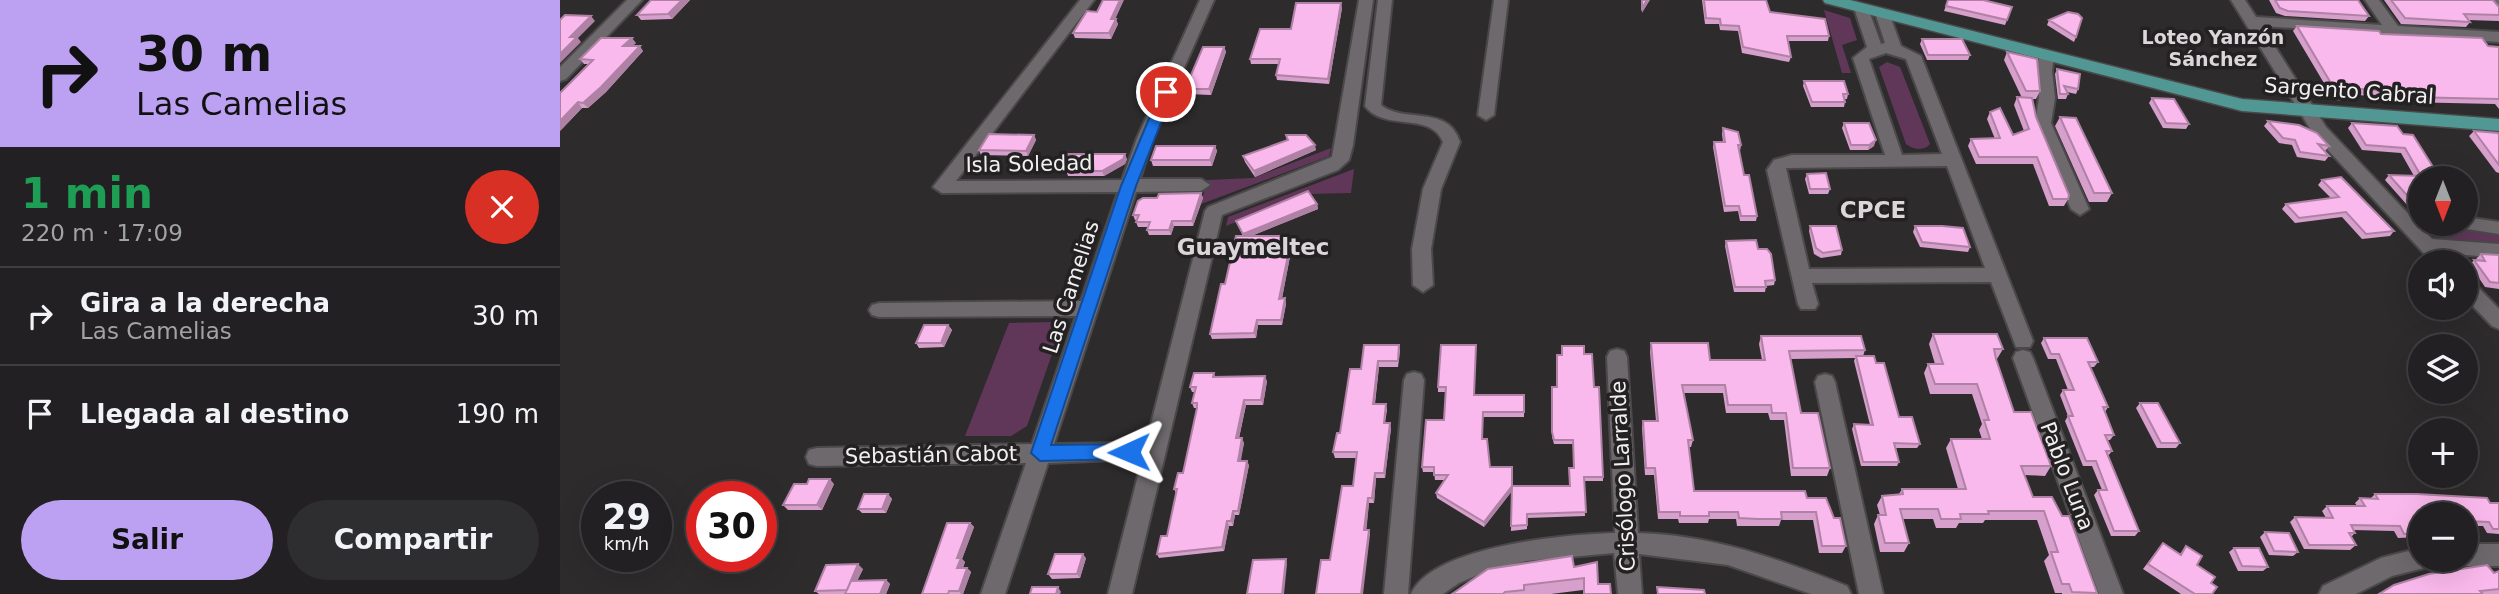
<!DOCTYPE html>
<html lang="es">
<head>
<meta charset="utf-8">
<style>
  :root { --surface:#222022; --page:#2e2d2f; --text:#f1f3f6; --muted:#a2a3a5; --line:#3f3e40; --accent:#bca0f2 }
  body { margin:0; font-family:"DejaVu Sans",sans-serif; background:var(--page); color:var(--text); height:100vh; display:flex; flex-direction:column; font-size:26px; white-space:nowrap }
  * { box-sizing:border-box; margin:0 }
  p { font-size:23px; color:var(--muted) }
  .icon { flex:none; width:38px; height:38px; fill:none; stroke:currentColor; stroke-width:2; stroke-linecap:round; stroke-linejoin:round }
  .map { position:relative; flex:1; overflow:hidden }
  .details { display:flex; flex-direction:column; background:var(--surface); width:560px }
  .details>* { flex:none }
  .top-card { background:#bca0f2; color:#111; overflow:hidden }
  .needle { width:46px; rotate:180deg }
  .fabs { position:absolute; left:1848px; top:166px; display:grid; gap:14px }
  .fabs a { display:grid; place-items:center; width:70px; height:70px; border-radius:50%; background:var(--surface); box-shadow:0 7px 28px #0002,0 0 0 2px var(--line); font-size:35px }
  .speed { position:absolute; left:21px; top:481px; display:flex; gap:14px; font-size:35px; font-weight:700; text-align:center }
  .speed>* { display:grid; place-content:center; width:91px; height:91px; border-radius:50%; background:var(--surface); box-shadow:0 7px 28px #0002,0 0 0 2px var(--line); line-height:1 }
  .speed small { font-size:18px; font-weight:400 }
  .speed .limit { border:10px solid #d22; background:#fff; color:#111 }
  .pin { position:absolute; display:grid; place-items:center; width:60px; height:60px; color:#fff; margin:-30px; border:4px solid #fff; border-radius:50%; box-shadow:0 2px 7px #0007 }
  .me { position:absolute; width:77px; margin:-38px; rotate:269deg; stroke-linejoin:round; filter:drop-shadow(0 0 5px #0008) }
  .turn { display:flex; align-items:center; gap:24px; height:147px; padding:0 21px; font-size:32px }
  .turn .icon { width:91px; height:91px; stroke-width:2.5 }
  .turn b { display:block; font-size:49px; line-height:60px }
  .round { display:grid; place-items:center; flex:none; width:74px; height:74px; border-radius:37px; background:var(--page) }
  .overview { display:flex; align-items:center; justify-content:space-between; height:119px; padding:0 21px }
  h1 { font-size:42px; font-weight:800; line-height:52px; color:#1e9e55 }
  .cta { display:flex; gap:14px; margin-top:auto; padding:14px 21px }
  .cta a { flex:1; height:80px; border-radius:42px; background:var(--accent); color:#111; font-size:28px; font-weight:800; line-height:80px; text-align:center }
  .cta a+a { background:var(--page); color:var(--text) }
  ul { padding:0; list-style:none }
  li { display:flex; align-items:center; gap:21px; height:98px; padding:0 21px; border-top:2px solid var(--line) }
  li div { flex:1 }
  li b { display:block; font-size:26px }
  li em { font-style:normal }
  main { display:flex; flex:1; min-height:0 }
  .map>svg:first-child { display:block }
  .green { fill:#603759 }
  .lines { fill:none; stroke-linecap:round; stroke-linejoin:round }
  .minor-casing { stroke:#4b484a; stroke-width:4 }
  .major-casing { stroke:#4b484a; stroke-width:3 }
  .minor { fill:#6d696c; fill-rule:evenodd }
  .major { fill:#519794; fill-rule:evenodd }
  .wall { fill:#d79fcb }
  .shaded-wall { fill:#af82a5 }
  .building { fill:#fab9ec; stroke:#af82a5; stroke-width:2 }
  .route { fill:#1a73e8; stroke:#114b97; stroke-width:2 }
  .labels { text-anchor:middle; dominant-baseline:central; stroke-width:7; stroke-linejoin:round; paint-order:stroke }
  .far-neighbourhood-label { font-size:19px; font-weight:bold; fill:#dad6d9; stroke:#242123 }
  .street-label { font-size:21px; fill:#f2f0f1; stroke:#242123 }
  .neighbourhood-label { font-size:23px; font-weight:bold; fill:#dad6d9; stroke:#242123 }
</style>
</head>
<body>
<main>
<section class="details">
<div class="top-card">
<div class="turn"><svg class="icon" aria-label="right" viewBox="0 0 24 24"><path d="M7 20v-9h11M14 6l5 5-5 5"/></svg><div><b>30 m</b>Las Camelias</div></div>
</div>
<div class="overview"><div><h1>1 min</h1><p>220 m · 17:09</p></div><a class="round" style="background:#d93025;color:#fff"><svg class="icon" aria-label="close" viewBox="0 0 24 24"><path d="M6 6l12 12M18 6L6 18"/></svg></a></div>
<ul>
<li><svg class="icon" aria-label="right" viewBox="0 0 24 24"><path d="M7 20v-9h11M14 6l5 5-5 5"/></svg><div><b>Gira a la derecha</b><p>Las Camelias</p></div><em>30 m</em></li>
<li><svg class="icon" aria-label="arrive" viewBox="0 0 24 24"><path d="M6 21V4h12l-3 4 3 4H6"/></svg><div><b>Llegada al destino</b></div><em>190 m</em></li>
</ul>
<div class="cta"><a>Salir</a><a>Compartir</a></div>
</section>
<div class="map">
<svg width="1939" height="594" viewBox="0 0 1939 594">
  <rect width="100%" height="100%" fill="#2e2b2d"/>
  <path class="green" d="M1264,10L1290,18L1297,40L1282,45L1291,73H1282Z
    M1327,62L1340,67L1370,144C1364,151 1353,150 1346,144L1319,67Z
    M771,148L769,156L641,204L647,180L693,178Z
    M794,169L791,193L748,194L666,226L668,217Z
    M1879,226L1939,233V246L1882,240L1871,229Z
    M492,322L500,331L467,426L451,436H405L449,323Z"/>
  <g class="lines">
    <defs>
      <path id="minor" d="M67,0H82L6,79L0,81V67Z
        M520,0H534L396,181L562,180L577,138L640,0H654L593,138L580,179H641L650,185L641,191L576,192L494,444L569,443L577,445L580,452L577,459L488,463L445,594H421L466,463L257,466L249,464L246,457L249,450L257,448L472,444L516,316L319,317L312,315L309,310L312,305L319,303L521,301L558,192L382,193L373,187Z
        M799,0H813L793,145L789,160L778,170L662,215L572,594H548L645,211L648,207L772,157Z
        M818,0H832L821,105C845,124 888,104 900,142L881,189L871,249L873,285L863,292L853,285L852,249L863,189L883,142C871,111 824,132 805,106Z
        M934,0H948L934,115L926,120L918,115Z
        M1671,0H1685L1696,17L1822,25L1805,0H1819L1838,26L1939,32V42L1702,26L1766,127L1872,239L1939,244V258L1886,253L1892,262H1872L1754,135Z
        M1930,0H1939V6Z
        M1301,4L1308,8L1321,44L1325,43L1315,13L1322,9L1329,13L1341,46L1361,56L1473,341L1470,347H1456L1431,282L1252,283L1258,304L1255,309H1241L1238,304L1207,170L1214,160L1232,155H1325L1293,58L1307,47L1294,8ZM1326,53L1346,59L1382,154L1342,155L1309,59ZM1387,166L1425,268L1249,269L1226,168Z
        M1486,50L1494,55L1492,71L1495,98L1491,123L1529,209L1520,215L1511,209L1475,123L1479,98L1476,67L1481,52Z
        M1906,217L1939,222V234L1900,228L1898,224H1906Z
        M1906,280L1913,282L1939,309V329L1932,326L1906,299Z
        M1057,349L1064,351L1067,357L1078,533C1154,535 1218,559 1287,586L1291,594H1251L1168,565L1079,554L1082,594H1058L1054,553L966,561L927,571L899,583L883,594H851C872,546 1008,534 1055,533L1047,357L1050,351Z
        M1463,350L1470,352L1473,358L1563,594H1539L1453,358L1456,352Z
        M854,372L861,374L864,380L848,594H824L844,380L847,374Z
        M1265,374L1272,376L1275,382L1323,594H1299L1255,382L1258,376Z
        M1906,544H1939V566H1906L1898,563L1897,560H1906Z
        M1860,548V560H1871L1868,567L1832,576L1796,594H1759L1763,586L1821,558Z"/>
      <path id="major" d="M1263,0H1290L1682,99L1939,119V131L1682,111L1265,3Z"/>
    </defs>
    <use href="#minor" class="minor-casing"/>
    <use href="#major" class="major-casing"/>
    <use href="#minor" class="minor"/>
    <use href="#major" class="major"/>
  </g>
  <path class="wall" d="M91,0H130L112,19L81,20L77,15Z
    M1142,0H1206L1210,12L1269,36L1268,41H1228L1231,57L1229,62L1182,53L1178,31L1160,30L1159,24H1145Z
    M1388,0L1447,20L1445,25L1384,11Z
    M1709,0H1798L1809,16L1805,21L1725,16L1716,13Z
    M1824,0H1933L1939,7V21L1908,20L1910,22L1906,27L1841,24Z
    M782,8L769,84L717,80L716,75L719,64H691L690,59L731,29Z
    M555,19L558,24L551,39L515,38L513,33Z
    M1489,20L1516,37L1514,42L1487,25Z
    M1737,26L1939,47V109L1935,104L1843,102L1841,98L1797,95V96L1794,101L1774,100L1733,31Z
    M1362,39L1410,55L1408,60H1367L1360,44Z
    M76,43L72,46L83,51L46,92L28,108H22L0,131L28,64H24L20,59Z
    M664,47L666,52L651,95L627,94L625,89Z
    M1447,52L1480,91L1476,99H1472L1476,117L1508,199L1504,206H1489L1473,164H1416L1408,146L1411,139H1435L1427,119L1430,112L1453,135L1464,131L1454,105L1457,97L1462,98L1444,60Z
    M1497,69L1518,89L1516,94L1507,92L1508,94L1506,99H1498L1495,74Z
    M1244,81L1288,94L1287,99H1285V102L1284,107H1251L1243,86Z
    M1592,98L1629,124L1626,129L1603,128L1589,103Z
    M1500,117L1552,193L1547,202H1529L1495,126Z
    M1708,121L1769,146L1765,151L1769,156L1765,161L1737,157L1732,145L1719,143L1704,126Z
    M1284,123L1314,146L1308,150H1290L1282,128Z
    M1792,123L1843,134L1880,178H1860V208L1848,206L1825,180L1829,175L1854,176L1841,153L1802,150L1788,128Z
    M1163,128L1181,145L1180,151H1179L1184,175L1197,216L1196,221H1180L1178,211L1164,212L1153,147L1154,142H1163L1162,134Z
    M1914,131L1939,135V173L1936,172L1909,136Z
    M474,135L476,140L468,156L421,155L419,150Z
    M726,135L756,150L695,177L685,162L683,156L727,140Z
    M655,146L657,151L652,166H593L591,160Z
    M567,159L565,164L544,176H508L507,173H504L501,168Z
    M1247,174L1270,189L1268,194H1249L1245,179Z
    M1762,180L1834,231L1830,236L1802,239L1782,217L1735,223L1722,209L1726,204L1771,198L1758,185Z
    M641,193L643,198L633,226H614L611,235H589L587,230L588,227H578L576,222L577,220H575L573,215L597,198Z
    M757,204L758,209L691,236L733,241L722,298H725L726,304L722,325H698L696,338L652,339L650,334L665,284L683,236L676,221Z
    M1250,226L1282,250L1281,255L1261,258L1254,254L1249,231Z
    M1355,226L1410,247L1408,252L1360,247L1353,232Z
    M1166,241L1198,249L1215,280L1214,285L1206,286L1205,292H1174L1165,246Z
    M1921,254L1939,255V289L1925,287L1910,265L1914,260H1916V259Z
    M388,325L392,330L384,347L359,348L356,343Z
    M1373,334L1443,349L1437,359H1436L1454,412L1491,466L1485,476L1465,475L1473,497H1492L1537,593L1536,594H1502V593H1495L1484,561L1489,555L1477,520H1425L1423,523H1399L1396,528H1376L1373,519H1343L1349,543L1344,552H1320L1314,524L1318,515H1320L1317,505L1322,496L1339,494L1342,489H1398L1386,448L1391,439H1422L1419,430L1422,424L1412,394H1370L1364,373L1368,364H1375L1369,344Z
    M1201,336L1305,350L1303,356L1316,363L1339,417L1360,444L1357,448H1336L1339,462L1337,466H1301L1292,429L1294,424L1310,425L1294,361L1295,358L1231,359L1241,413L1270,468L1267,476H1231L1224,420H1210L1208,413H1166L1163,393H1124L1133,440L1131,447H1129L1134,491L1247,498L1286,546L1282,553H1259L1253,520H1221L1219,526H1177L1176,519H1149L1148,523H1119L1118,519H1098L1094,475H1085L1082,428L1083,421H1096L1090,352L1091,343L1150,360H1202L1199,344Z
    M1484,338L1538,362L1534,367H1530L1548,407L1545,412L1554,435L1550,440H1547L1552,451L1548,456L1579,531L1575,536H1551L1534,495L1538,490H1542L1532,466H1523L1505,421L1508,416L1500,395L1503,390H1508L1496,359H1488L1481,343Z
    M839,345L840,351L838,367H819L815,404H826L827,410L825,423L831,428L825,478H816L814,503H809L806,530H809L810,535L770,560L793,486L796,458H775L773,452L801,369Z
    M916,345L914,395H964V417H923L922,439L930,467L952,488L1009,486L1014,468L1013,444H994L992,437V387H997L1024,354L1034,387L1043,477V481H1024L1025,516L967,518V529L951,531L952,491L924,527L877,498L876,493L885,480H875L874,472H863L862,467L884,420L886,392H878V387Z
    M654,373L655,377L707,381L703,405H686L679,438L684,443L680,461L689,465L679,515H675L673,526H669L664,551L599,558L597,554L607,536L616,493L614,489L623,473L637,408H634L632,403L635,392H632L630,387Z
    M1580,403L1620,443L1616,448H1597L1576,408Z
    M274,484L262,510H228L223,505Z
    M328,494L332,499L326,513H302L298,509Z
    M1815,494L1939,503V534L1927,533L1923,526H1906V514H1860V537L1838,538L1834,531L1793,530L1795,533L1791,537L1796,545L1790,550L1744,549L1730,522L1735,517L1766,518L1762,511L1767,506H1797L1795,503L1800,498L1810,499Z
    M410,523L414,527L402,559L405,562L403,568H407L411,572L403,594H362Z
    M1705,532L1738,552L1733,556L1709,555L1700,537Z
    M1603,543L1620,554L1626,546L1637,565L1651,583L1652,594H1621L1583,569Z
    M1674,548L1708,567L1703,571H1678L1669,552Z
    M526,558L520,578L492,579L488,574Z
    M1014,567L1051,594H1023V590L991,594H892Z
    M303,569L297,581L326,580L330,584L326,594H259L255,591Z
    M1939,571V594H1819L1934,573Z"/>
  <path class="shaded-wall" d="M122,0H130L112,19L108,14Z
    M560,0H564L553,24L551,19Z
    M1087,0H1090L1082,13V8Z
    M781,3L782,8L769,84L768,79Z
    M31,16L35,21L18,38L21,42L0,63V54L10,37Z
    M556,19L558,24L551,39L549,33Z
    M72,38L76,43L67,51L63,46Z
    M80,46L83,51L46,92L28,108L23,103Z
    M664,47L666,52L651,95L649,89Z
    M18,102L22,108L0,131V121Z
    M474,135L476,140L468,156L466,151Z
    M1316,140L1314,146L1308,150L1309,145Z
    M755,145L756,150L695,177L694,171Z
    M655,146L657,151L652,166L650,160Z
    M565,154L567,159L565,164L544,176L542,171Z
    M641,193L643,198L633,226L632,221Z
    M757,204L758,209L684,239L683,234Z
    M612,221L614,226L611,235L609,230Z
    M732,236L733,241L721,304L719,299Z
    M725,298L726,304L722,325L721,320Z
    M697,320L698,325L696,338L694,333Z
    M388,325L392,330L384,347L381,343Z
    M818,361L819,367L814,409L813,404Z
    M705,376L707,381L703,405L701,400Z
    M684,400L686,405L678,443L676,438Z
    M830,423L831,428L825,478L824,473Z
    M682,438L684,443L680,466L678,461Z
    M687,461L689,465L679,515L678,511Z
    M952,467V491L924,527V522Z
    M815,473L816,478L814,503L812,498Z
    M270,479L274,484L262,510L257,505Z
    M328,494L332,499L326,513L322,509Z
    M808,498L809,503L806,535L804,530Z
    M673,511L675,515L673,526L671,521Z
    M667,521L669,526L664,551L662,547Z
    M410,523L414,527L402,559L405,562L401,572L397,568V558Z
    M809,530L810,535L803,594H801Z
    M523,554L526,558L520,578L517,574Z
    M726,559L727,564L724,594H722Z
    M298,564L303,569L291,594L287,590Z
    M407,568L411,572L403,594H401L399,591Z
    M326,580L330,584L326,594H320Z
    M498,587L501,592L500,594H496Z"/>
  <path class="building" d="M91,0H122L108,14L77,15Z
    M543,0H560L551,19H556L549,33H513L527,11L537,12Z
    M1082,0H1087L1082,8Z
    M1144,0H1206L1210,12L1265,19L1269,36H1227L1231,57L1183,47L1179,26L1161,25L1160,19L1146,18Z
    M1388,0H1423L1452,7L1447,20L1386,6Z
    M1715,0H1798L1809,16L1728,11L1720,8Z
    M1831,0H1933L1939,7V15L1904,14L1910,22L1845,18Z
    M736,3H781L768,79L716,75L720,59H690L700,29H731Z
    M1508,12L1518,14L1522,18L1516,37L1489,20Z
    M5,15L31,16L10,37H17L0,54V20Z
    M1737,26L1819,31L1821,34L1922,38L1928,46L1939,47V99L1847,97L1845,92L1800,89L1794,91L1797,96L1778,95Z
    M41,38H72L63,46H80L41,87L23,103L18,102L0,121V93L33,60L20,59Z
    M1362,39H1402L1410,55H1368Z
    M643,47H664L649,89H625Z
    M1447,52L1477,59L1480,91H1466Z
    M1497,69L1520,74L1518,89L1504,86L1508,94H1500Z
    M1244,81H1284L1288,94H1283L1285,102H1252Z
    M1457,97L1472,98L1476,117L1509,195L1508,199H1493L1477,157H1419L1411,139L1440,138L1430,112L1440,108L1453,135L1469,129Z
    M1592,98L1614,99L1629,124L1606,123Z
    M1500,117L1516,118L1552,193H1534Z
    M1708,121L1739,125L1757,133L1769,146L1758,144L1769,156L1740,152L1735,140L1723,138Z
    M1284,123H1309L1316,140L1309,145H1291Z
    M1792,123L1837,126L1843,134L1853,135L1880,178H1860V202L1852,201L1829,175L1861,176L1845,148L1806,145Z
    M1163,128L1178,132L1181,145H1178L1184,175H1189L1197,216H1181L1179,206H1165L1154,142H1165Z
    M1914,131L1938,133L1939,135V165Z
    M429,134L474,135L466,151L419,150Z
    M726,135H746L755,145L694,171L683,156L728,140Z
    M596,146H655L650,160H591Z
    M507,154H565L563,159L542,171H506L507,168H501Z
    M1266,173L1270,189H1250L1247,174Z
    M1781,177L1834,231L1806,234L1786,212L1739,218L1726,204L1779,197L1762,180Z
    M748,191L757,204L683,234L676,221Z
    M641,193L632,221H612L609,230H587L590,222H576L579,215H573L578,201L583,198H597L599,194Z
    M1250,226H1276L1282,250L1263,253L1256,248Z
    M1355,226H1382L1403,228L1410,247L1362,242Z
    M676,236H732L719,299L725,298L721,320H697L694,333L650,334L661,284H665Z
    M1196,240L1198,249H1207L1211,254L1215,280L1205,281L1206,287H1175L1166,241Z
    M1921,254L1939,255V283L1930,282L1914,260L1925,261Z
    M364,325H388L381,343H356Z
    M1373,334H1437L1443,349H1434L1436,359L1454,412H1471L1491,466H1461L1473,497H1492L1502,516H1509L1537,593L1512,592L1509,584H1502L1491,552H1498L1484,511H1428L1429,514H1400L1401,519H1381L1378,509H1340L1349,543H1325L1318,515H1326L1322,496L1343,494L1342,489H1406L1391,439H1430L1424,420H1429L1417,384H1375L1368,364H1383Z
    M1201,336H1301L1305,350L1229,351L1241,413H1258L1270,468H1233L1226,413H1212L1211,405H1168L1165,385H1122L1133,440H1128L1134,491H1245L1247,498H1266L1274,518H1280L1286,546H1262L1256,512H1221L1222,519H1198L1179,518L1178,512H1149V516H1120V512H1099L1095,468H1086L1083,421H1098L1091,343H1148L1150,360H1205Z
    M1484,338H1527L1538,362H1528L1548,407H1543L1554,435H1545L1552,451H1546L1579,531H1554L1538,490H1547L1536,461H1526L1508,416H1513L1503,390H1514L1499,354H1491Z
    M804,345H839L838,361H818L813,404H826L824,423H830L824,473H815L812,498H808L804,530H809L801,594H756L761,560H770L782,486H793L797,452H773L777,433H780L790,369H801Z
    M881,345H916L914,395H964V412H923L922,439H927L930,467H952V486L924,522L876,493L888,475H874V467H862L866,420H884L886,387H878Z
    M1002,346H1024V354H1032L1034,387H1039L1043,477H1024L1026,512L967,514V525L951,526L952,486H1010L1009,468H1014L1013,440H994L992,432V387H997V355H1002Z
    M1296,356H1314L1316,363H1324L1339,417H1352L1360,444L1334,443L1339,462H1303L1294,424L1313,425Z
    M634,373H654L653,377L705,376L701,400H684L676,438H682L678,461H687L678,511H673L671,521H667L662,547L597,554L601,536H607L617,489H614L618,473H623L637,408V403H632L636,387H630Z
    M1580,403H1598L1620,443H1601Z
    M249,479H270L257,505H223L234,484H247Z
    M304,494H328L322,509H298Z
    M1815,494H1857L1927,498L1930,503H1939V529H1933L1929,522L1906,521V514H1860V533L1844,534L1840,526L1791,525L1795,533H1789L1796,545H1749L1735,517L1773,518L1767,506H1805L1800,498L1818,499Z
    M387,523H410L397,558H401L397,568H407L399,591H389L388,594H362Z
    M1705,532L1729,533L1738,552L1714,551Z
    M1603,543L1621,555L1626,546L1642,556L1637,565L1655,577L1651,583L1657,587L1652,594H1635L1588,564Z
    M1674,548H1699L1708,567L1682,566Z
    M495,554H523L517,574H488Z
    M1012,556L1014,567L1037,562L1038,584H1050L1051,594H1024V578L964,585V590L945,592L943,594H892L928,569Z
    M726,559L722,594H687L693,560Z
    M298,564L287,590L255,591L266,565Z
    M1927,565L1934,573L1939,571V589L1920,591L1922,593L1920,594H1819L1834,585L1869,574Z
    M326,580L320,594H285L291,581Z
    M472,587H498L496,594H470Z
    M1097,587L1144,590L1145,594H1098Z"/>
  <path class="route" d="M606,88L613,92L576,186L491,445L569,444L578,452L569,459L480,461L471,453L561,186L600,92Z"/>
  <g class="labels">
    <g class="far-neighbourhood-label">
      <text x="1653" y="37">Loteo Yanzón<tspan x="1653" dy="22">Sánchez</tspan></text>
    </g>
    <g class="street-label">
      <text transform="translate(1789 91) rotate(4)">Sargento Cabral</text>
      <text transform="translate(469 164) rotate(-1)">Isla Soledad</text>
      <text transform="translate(511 287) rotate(-72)">Las Camelias</text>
      <text transform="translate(371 455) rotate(-1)">Sebastián Cabot</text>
      <text transform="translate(1063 476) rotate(-93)">Crisólogo Larralde</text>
      <text transform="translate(1507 476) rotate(69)">Pablo Luna</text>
    </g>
    <g class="neighbourhood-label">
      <text x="1313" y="210">CPCE</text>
      <text x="693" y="247">Guaymeltec</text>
    </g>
  </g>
</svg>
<div class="fabs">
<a><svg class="needle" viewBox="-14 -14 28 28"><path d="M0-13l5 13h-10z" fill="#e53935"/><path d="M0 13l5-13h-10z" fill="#a2a3a5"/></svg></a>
<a><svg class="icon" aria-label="sound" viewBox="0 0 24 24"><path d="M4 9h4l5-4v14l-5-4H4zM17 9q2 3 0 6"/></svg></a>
<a><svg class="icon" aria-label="layers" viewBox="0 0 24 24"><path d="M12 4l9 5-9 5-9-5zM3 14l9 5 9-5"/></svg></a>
<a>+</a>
<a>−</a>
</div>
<div class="speed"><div>29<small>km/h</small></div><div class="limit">30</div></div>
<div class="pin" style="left:606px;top:92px;background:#d93025"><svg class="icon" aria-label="arrive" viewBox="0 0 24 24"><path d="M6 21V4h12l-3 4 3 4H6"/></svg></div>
<svg class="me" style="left:569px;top:452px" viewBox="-20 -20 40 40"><path d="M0-17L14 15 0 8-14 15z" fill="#1a73e8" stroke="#fff" stroke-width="4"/></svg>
</div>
</main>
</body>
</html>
